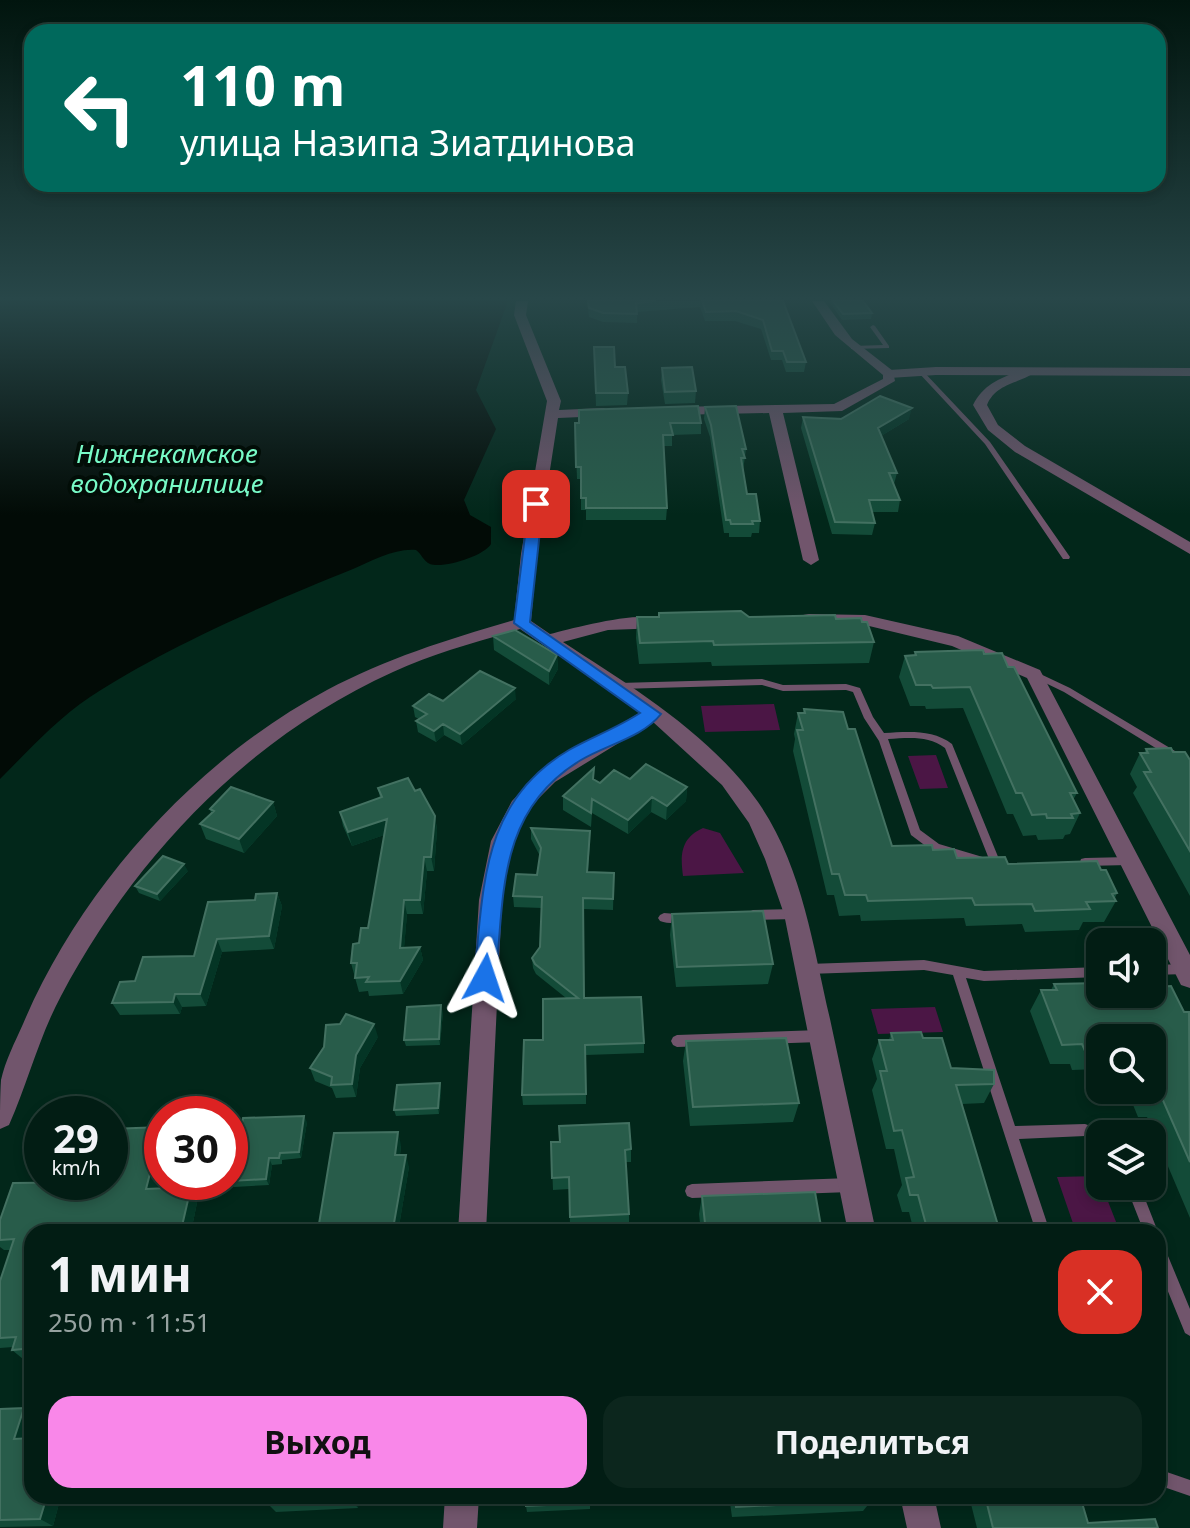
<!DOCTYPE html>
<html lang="ru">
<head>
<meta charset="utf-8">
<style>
  :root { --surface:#021d14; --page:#0c261d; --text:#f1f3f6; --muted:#96a2a0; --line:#233b34; --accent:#f987e9 }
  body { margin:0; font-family:"Noto Sans",sans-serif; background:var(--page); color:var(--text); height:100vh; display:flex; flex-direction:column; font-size:30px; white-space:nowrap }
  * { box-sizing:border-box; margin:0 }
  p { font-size:26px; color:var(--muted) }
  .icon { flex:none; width:44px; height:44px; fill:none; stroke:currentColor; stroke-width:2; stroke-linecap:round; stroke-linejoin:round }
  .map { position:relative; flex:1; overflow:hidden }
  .details { position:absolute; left:24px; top:1224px; width:1142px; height:280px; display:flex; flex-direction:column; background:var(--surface); border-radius:24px; box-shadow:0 4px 12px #0003,0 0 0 2px var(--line) }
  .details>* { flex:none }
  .hud { position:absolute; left:24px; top:24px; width:1142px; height:168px; border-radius:24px; box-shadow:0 4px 12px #0003,0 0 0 2px var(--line); background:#00695c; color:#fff; overflow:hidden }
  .buttons { position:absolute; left:1086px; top:928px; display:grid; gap:16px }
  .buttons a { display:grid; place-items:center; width:80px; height:80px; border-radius:16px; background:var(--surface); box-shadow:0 4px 12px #0003,0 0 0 2px var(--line); font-size:40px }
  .speed { position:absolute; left:24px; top:1096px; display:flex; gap:16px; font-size:40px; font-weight:700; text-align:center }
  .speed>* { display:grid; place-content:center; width:104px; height:104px; border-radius:50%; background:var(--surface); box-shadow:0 4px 12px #0003,0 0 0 2px var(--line); line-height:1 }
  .speed small { font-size:20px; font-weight:400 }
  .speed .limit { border:12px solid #d22; background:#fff; color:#111 }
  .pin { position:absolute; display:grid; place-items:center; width:68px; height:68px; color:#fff; margin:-34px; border-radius:16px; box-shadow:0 4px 12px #0006 }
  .me { position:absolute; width:88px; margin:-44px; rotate:5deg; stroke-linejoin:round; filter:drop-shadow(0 0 6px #0008) }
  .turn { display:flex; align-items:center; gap:28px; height:168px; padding:0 24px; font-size:36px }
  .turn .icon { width:104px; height:104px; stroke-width:2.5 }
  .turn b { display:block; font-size:56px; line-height:68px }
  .round { display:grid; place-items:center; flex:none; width:84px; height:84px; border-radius:24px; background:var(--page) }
  .headline { display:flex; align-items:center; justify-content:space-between; height:136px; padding:0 24px }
  h1 { font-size:48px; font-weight:700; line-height:60px }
  .button { display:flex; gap:16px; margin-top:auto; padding:16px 24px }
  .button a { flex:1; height:92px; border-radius:24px; background:var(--accent); color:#111; font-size:32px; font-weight:700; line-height:92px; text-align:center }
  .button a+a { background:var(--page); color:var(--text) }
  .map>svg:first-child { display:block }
  .green { fill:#4b1645 }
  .water { fill:#020b06 }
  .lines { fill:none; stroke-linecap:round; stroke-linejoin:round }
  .service { fill:#71556c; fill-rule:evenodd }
  .minor { fill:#71556c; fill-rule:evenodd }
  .tertiary { fill:#71556c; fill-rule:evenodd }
  .wall { fill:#134b38 }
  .shaded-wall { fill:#043525 }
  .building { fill:#285c4a; stroke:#437161; stroke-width:2 }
  .route { fill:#1a73e8; stroke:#114b97; stroke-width:2 }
  .labels { text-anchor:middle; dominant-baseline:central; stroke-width:8; stroke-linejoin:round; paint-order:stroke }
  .far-water-label { font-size:26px; font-style:italic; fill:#78fbc7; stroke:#020d07 }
</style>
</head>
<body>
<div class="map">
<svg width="1190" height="1528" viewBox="0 0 1190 1528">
  <rect width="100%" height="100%" fill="#02271a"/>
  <path class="green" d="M774,704L780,730L705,732L701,706Z
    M936,755L948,788L920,789L908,756Z
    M703,828L720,833L744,873L683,876C680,854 681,838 703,828Z
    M935,1007L943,1032L878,1034L871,1009Z
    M1098,1176L1120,1232H1076L1057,1177Z"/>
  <path class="water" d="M0,301H508L476,390L496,429L464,500L470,515L491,527V544C484,556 443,569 430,564C423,561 422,554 416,550C395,548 372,561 353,569C270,602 164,648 90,697C56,720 29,750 0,779Z"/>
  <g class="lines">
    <path class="service" d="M873,325L875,326L889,346V348L851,349V347L853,346L883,345L870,327Z
      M918,370H922L990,442L1070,557L1069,559H1063L985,444L918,372Z
      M1034,671L1070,688L1190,760V769L1064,692L1031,676L1029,674L1031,672Z
      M762,679L783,685L846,684L860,688L873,717L884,733C908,732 932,729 952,744L1001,864L1000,867H992L991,864L945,748C928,735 908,738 888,739L920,830L939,844L986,858L987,861L986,864L982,865L931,850L911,835L879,741L864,718L853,692L846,690L783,691L762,685L619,689L614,686L619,683Z
      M1129,857L1133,858L1134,861L1133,864L1129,865L1085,866L1081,865L1080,862L1081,859L1085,858Z
      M795,909L799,911L801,914L799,917L795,919L753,920L749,918L747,915L749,912L753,910Z
      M664,913L689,915L691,918L689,921C681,924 668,924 660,921L658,918L660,915Z
      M924,960L984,971L1100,967V977L984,981L966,978L1015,1126L1085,1124L1105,1131L1106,1134H1100V1142L1085,1136L1019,1139L1050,1232H1036L953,975L924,970L808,974L804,973L802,969L804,965L808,964Z
      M1186,964L1190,965V973L1186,974L1152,975V965Z
      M820,1030L824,1032L826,1036L824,1040L820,1042L677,1047L673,1045L671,1041L673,1037L677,1035Z
      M850,1178L855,1180L857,1185L855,1190L850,1192L692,1198L687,1196L685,1191L687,1186L692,1184Z
      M1126,1186H1140L1158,1232V1233L1144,1232Z
      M1158,1242L1163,1244L1190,1309V1336L1185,1333L1158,1267Z
      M1158,1469L1190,1480V1496L1158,1485Z"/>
    <path class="minor" d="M516,301H528L526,315L561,401L559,410L604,408L611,412L604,416L558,418L537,554L531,621L550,634C574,628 652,606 670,623L661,628L608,630L563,642C632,687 709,733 758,802C802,865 813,946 830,1019C845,1090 861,1161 876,1232H848L784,914L765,859L749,823L722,785L653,722L555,782L526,811L512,841L502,900L486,1232H458L479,900L491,841L512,801L541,771L641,712L520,629C477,642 434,653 393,672C249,737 135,856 61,996C39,1037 28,1082 9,1125L0,1129C0,1114 0,1095 1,1080C5,1061 15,1042 23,1024C81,887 196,760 327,690C387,658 449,639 514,620L521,554L547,401L514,315Z
      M812,301H824L852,339L893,371L895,381L842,411L783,413L819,560L811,565L803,560L769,413L672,415L665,411L672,407L834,404L883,379V375L835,335Z
      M1025,369L1035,372C1019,384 996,383 987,405L998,425L1025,446L1190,542V554L1015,452L988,430L973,405C984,383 1003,377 1025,369Z
      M809,614L865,615L958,636L1040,670L1190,955V988L1181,985L1027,678L952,646L865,625L803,623L800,619L803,615Z
      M445,1496H479L477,1528H443Z
      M900,1496H934L941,1528H907Z"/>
    <path class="tertiary" d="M936,367L1190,368V376L936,375L889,378L883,374L889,370Z"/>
  </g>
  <path class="wall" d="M587,301H783L806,362L804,372H786L782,360H771L761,329L735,321H705L700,307L637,312V323L603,322L589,317Z
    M829,301H863L872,313L871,319L842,320Z
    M594,347L615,367L628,393L627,405L596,406Z
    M662,368L696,391L695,403L665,404L661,380Z
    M705,407L746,449L743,471L747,494L760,521L759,533H752L751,537H729V533H724L710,437L704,419Z
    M803,417L909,419L881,436L897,473L894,484L900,500L898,512H872L875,523L872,535L832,534L801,428Z
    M575,423H701V434L672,435V446H664L667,508L666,520H586V510H581V479H577Z
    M637,617H749L836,619L874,642L869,663L712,666L711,662L639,664L636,638Z
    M493,636L557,655L558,669L549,685L494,650Z
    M983,650L1077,793L1073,800L1080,813L1070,834L1065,835L1063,839L1038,840L1036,835L1023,836L1013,814H1007L963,708L926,709L925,706H910L899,677L905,656L914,655L915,652Z
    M516,699L462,745L444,735L436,742L418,732L416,721L419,719L415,717L413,706L443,701Z
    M804,709L848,729L892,846L933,850L957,858L1008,864L1101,870L1117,893L1115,898L1116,901L1104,922H1083L1079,930L1025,932L1022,924L966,926L964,918L861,921L860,915L839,916L834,895H827L793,751L795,739L794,734L798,713H803Z
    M1146,749L1173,752L1190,760V896L1133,793L1137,787L1130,774L1140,753H1144Z
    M594,768V780L600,783L630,779L687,787L686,801L666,820L651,812L628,834L592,813L591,827L563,810V796Z
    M378,788L415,791L435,816L437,830L434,871H427L423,914H407L404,947H420L423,960L403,994L369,996L368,991L359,992L351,963L368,928L384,835L352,846L343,826L340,812L380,798Z
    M273,802L277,816L244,853L206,839L200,824L211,813L210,809Z
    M531,828L590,841L588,872L614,873L613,910L583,909L584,998L644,1043V1053L586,1055V1104L523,1105L522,1095L543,1040L566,998L536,974L533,968L532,958L540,947L542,908L514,907L513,896L537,875L540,856L531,839Z
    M188,871L160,901L139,893L135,886Z
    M277,893L282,906L274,949L222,952L206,1006L182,1007L180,1014L120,1015L112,1003L135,981L194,956Z
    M672,914L773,964L768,984L676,987L670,935Z
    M1054,984L1190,1013V1218L1147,1117H1138L1127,1090H1152V1038H1100V1069L1072,1070L1070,1064H1050L1030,1011L1041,990H1051Z
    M443,1012L440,1045L406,1046L404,1040Z
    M891,1033L923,1038L951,1068L994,1084L984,1103L962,1104L1000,1232H914L909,1212H902L897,1195L902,1185L894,1149H886L872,1090L877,1079L872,1059L879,1040H889Z
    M378,1037L360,1068L356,1097L336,1098L332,1088L315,1081L310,1068Z
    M686,1041L799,1103L793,1122L690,1126L683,1061Z
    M440,1083L441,1090L439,1114L396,1116L394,1110Z
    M307,1122L301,1158L282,1160V1164L272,1165L269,1185L234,1187L231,1181Z
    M162,1127V1169L157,1188L198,1198L191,1232H32V1358L23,1359L12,1350L13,1347L0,1348V1281L10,1250H4L0,1247V1220L110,1182Z
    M551,1142L631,1149V1162H626L629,1214V1226L577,1228L570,1225L569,1189L553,1190Z
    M401,1145L400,1155L409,1167L398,1232H323L319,1224Z
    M702,1196L822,1232H701L699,1214Z
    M0,1409L32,1414V1431L30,1438L32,1496H61L53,1526L0,1527Z
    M270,1496H359L358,1508L276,1512L269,1505Z
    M590,1496V1509L527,1512L526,1506Z
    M729,1496H871L872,1500L863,1511L732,1517Z
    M969,1496H1080L1088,1523L1158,1528H977Z"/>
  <path class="shaded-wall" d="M912,408L909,419L876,439L878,428Z
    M557,655L558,669L549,685V671Z
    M515,688L516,699L462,745L460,734Z
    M443,724L444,735L436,742L434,731Z
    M687,787L686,801L666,820L667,806Z
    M652,797L651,812L628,834V820Z
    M273,802L277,816L244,853L239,839Z
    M435,816L437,830L434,871L431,857Z
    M387,819L390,833L352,846L348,832Z
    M424,857L427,871L423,914L420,900Z
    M184,864L188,871L160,901L157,894Z
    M277,893L282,906L274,949L269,936Z
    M404,900L407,914L403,961L400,948Z
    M217,939L222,952L206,1006L200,994Z
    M420,947L423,960L403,994L400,981Z
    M175,994L182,1007L180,1014L173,1002Z
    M441,1005L443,1012L440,1045L439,1039Z
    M374,1024L378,1037L360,1068L356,1097L352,1084L356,1055Z
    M440,1083L441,1090L439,1114L438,1108Z
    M304,1116L307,1122L301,1158L299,1152Z
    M162,1129V1169L154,1200L146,1189Z
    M398,1132L401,1145L398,1167L395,1155Z
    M406,1155L409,1167L398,1232H397L394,1223Z
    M269,1158L272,1165L269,1185L266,1179Z
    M191,1187L198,1198L191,1232H187L182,1226Z
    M24,1408L32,1414V1431L27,1447L14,1439Z
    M47,1496H61L53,1526L40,1519Z
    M353,1496H359L358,1508L352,1501Z"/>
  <path class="building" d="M588,301H656L636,303L637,314L603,313L589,308Z
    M702,301H783L806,362H787L783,351H772L763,320L736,311L706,312Z
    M833,301H863L872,313L843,314Z
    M594,347H614L615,367H625L628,393H596Z
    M692,367L696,391L665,392L662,368Z
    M880,396L912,408L878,428L897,473H889L900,500H869L875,523L835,522L803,417L841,419Z
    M698,406L701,423H670L673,435H663L667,508H586V498H581V467H576L575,423H579V410Z
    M736,406L746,449H742L745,458H741L747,494H756L760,521H752L753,524H731L730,520H726L711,425L705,407Z
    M741,611L749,617L835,615L836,619L861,618L862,622H867L874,642L714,645L713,641L640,643L637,617H659V613Z
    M515,630L557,655L549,671L493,636Z
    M983,650L984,654L1002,653L1008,667H1014L1077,793H1070L1080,813L1071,814L1073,818H1047L1046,814L1032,815L1022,793H1016L970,687L933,688L931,685H916L905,656L916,655L915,652Z
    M480,671L515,688L460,734L443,724L434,731L416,721L427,714L413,706L429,694L443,701Z
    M804,709L843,712L848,729H855L892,846L932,845L933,850L954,849L957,858L1005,857L1008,864L1097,861L1101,870H1106L1117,893L1112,894L1116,901L1086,902L1090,909L1035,911L1032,904L975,905L972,898L868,901L866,895H845L839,874H832L797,730H803L798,713H805Z
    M1171,748L1173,752H1185L1190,760V851L1144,772H1151L1140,753H1148L1146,749Z
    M646,764L687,787L667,806L652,797L628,820L592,799L591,813L563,796L594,768L593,779L600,783L614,770L630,779Z
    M408,778L415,791L420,789L435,816L431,857H424L420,900H404L400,948L420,947L400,981L366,982L369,977L355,978L357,963H351L353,944L359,943L361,928H368L387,819L348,832L340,812L382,797L378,788Z
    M231,787L273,802L239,839L200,824L214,811L210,809Z
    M531,828L590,831L587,872L614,873L613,899L583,898L584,998L641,997L644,1043L585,1045L586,1094L522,1095L524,1040H543V999L578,998L535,964L532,958L540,947L542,897L513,896L516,874L537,875L541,848Z
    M163,856L184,864L157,894L135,886Z
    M277,893L269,936L217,939L200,994H175L173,1002L112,1003L120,982L135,981L143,957L194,956L208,902L255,900L256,894Z
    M763,911L773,964L677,967L672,914Z
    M1100,983V994H1152V987L1171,986L1184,1012H1189L1190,1162L1162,1098H1153L1149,1090H1152V1038H1100V1050L1085,1051L1082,1044L1062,1045L1041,990H1057L1054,984Z
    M441,1005L439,1039L404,1040L407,1007Z
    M346,1014L374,1024L356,1055L352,1084L331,1085L332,1077L310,1068L324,1047L326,1025L340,1024Z
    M921,1032L923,1038H942L951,1068L994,1070V1084L956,1085L1000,1232H928L918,1195H910L906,1178L914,1177L902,1130L894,1131L880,1071H887L879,1040H893L891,1033Z
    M786,1038L799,1103L693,1107L686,1041Z
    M440,1083L438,1108L394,1110L397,1085Z
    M304,1116L299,1152L280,1153L279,1158H269L266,1179L231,1181L243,1118Z
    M629,1123L631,1149L625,1150L629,1214L570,1217L569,1177L552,1178L551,1142H560L559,1126Z
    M162,1127L146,1189L191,1187L182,1226L32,1232V1348L12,1350L16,1337L0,1338V1281L14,1239L0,1240V1220L13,1183L110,1182V1129Z
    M398,1132L395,1155H406L394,1223L319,1224L334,1133Z
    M815,1192L822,1232H706L702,1196Z
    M577,1225V1232H509V1228Z
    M24,1408L14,1439L32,1438V1496H47L40,1519L0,1520V1409Z
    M270,1496H353L352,1501L269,1505Z
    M526,1496H590V1503L526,1506Z
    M735,1496H871L872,1500L736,1507Z
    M985,1496H1080L1088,1523L1155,1519L1158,1528H993Z"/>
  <linearGradient id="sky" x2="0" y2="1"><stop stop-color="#01150e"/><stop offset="0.58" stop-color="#284749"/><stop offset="1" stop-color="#284749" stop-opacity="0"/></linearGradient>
  <rect width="1190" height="515" fill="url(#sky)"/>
  <path class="route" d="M536,500L543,504L530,622L661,714C643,737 606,745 581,760C498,810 504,893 496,978L493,985L485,988L477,985L474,978C484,889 480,802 569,750C592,737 617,728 640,713L514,623L529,504Z"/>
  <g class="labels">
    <g class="far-water-label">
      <text x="167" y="453">Нижнекамское<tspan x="167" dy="30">водохранилище</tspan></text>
    </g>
  </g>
</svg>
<div class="buttons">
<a><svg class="icon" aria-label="sound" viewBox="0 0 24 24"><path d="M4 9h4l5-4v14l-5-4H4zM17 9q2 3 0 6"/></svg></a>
<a><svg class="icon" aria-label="search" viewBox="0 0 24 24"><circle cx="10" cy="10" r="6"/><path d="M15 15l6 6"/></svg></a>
<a><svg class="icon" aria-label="layers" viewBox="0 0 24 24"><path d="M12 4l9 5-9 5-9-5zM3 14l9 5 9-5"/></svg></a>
</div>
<div class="speed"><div>29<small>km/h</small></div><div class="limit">30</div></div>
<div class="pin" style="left:536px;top:504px;background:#d93025"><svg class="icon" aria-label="arrive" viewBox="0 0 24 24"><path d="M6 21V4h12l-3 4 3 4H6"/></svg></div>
<svg class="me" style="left:485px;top:978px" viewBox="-20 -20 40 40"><path d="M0-17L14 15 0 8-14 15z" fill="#1a73e8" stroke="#fff" stroke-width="4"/></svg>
<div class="hud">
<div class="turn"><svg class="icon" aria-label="left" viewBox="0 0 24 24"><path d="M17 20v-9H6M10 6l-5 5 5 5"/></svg><div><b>110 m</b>улица Назипа Зиатдинова</div></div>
</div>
<section class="details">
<div class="headline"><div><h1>1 мин</h1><p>250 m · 11:51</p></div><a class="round" style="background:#d93025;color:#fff"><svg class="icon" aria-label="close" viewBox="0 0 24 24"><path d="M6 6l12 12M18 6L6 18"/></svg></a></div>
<div class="button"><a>Выход</a><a>Поделиться</a></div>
</section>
</div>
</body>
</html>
